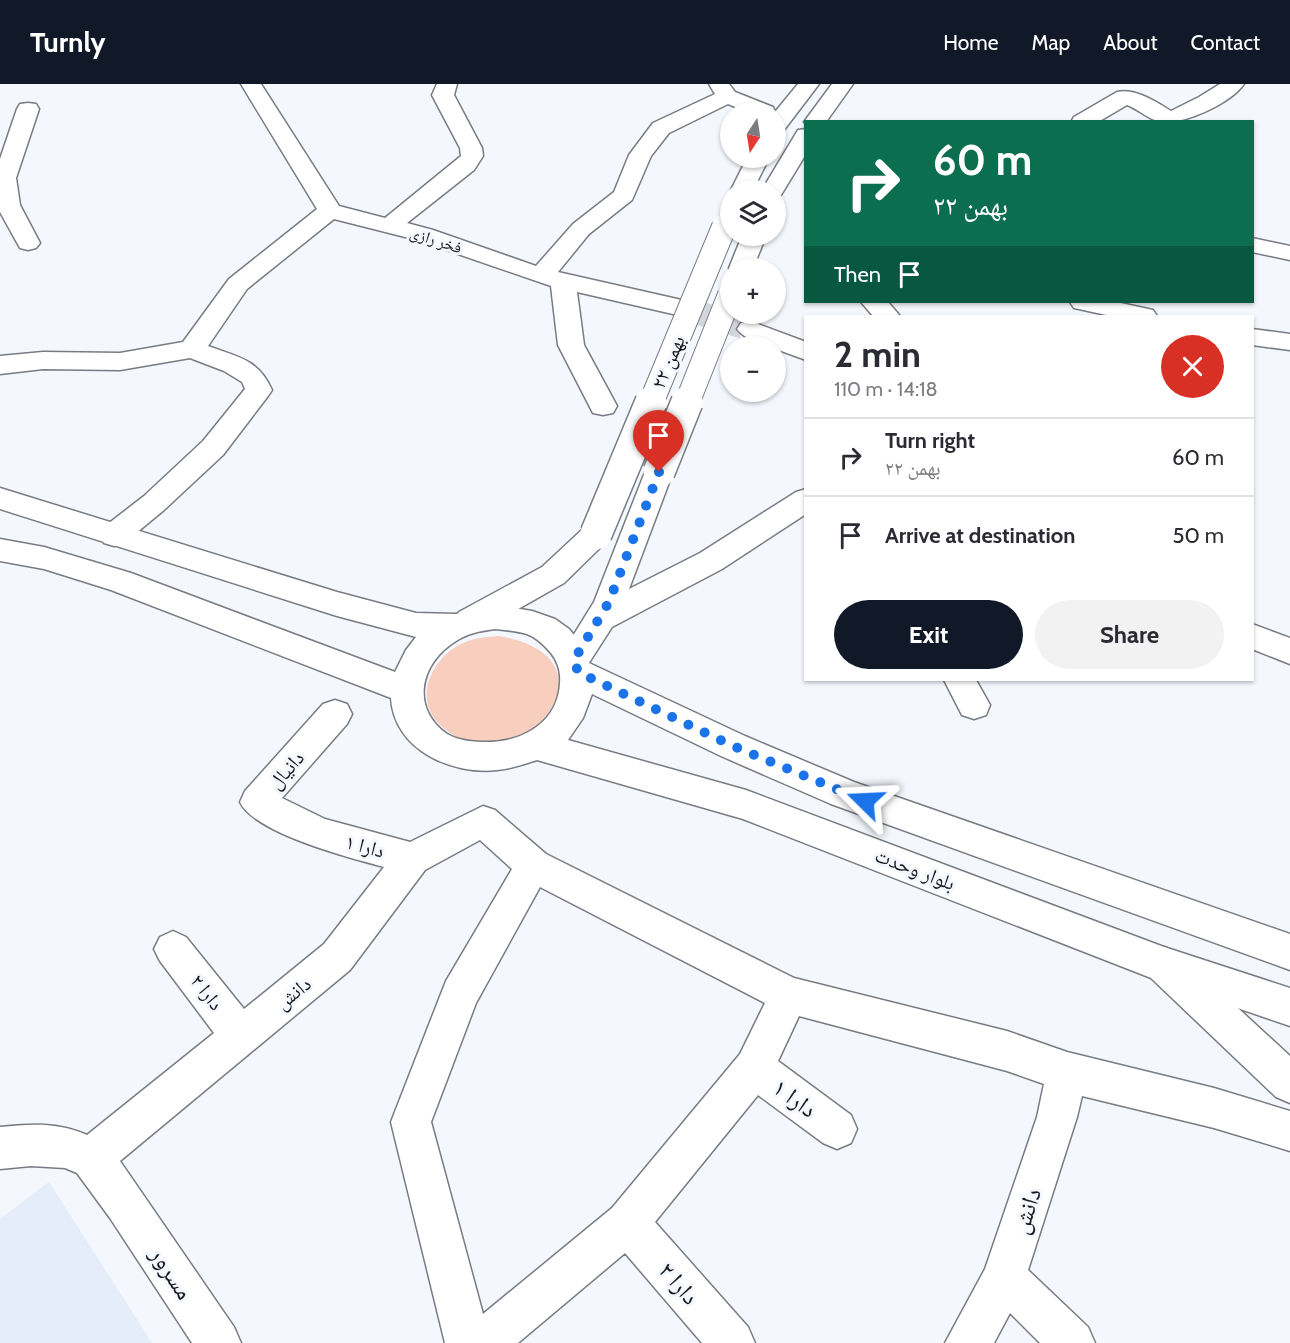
<!DOCTYPE html>
<html lang="en">
<head>
<meta charset="utf-8">
<style>
  :root { --surface:#fff; --page:#f2f2f3; --text:#2b2b33; --muted:#7c7c81; --line:#e1e1e2; --accent:#111827 }
  body { margin:0; font-family:Cabin,"Noto Naskh Arabic",sans-serif; background:var(--page); color:var(--text); height:100vh; display:flex; flex-direction:column; font-size:22px; white-space:nowrap }
  * { box-sizing:border-box; margin:0 }
  p { font-size:20px; color:var(--muted) }
  .icon { flex:none; width:33px; height:33px; fill:none; stroke:currentColor; stroke-width:2; stroke-linecap:round; stroke-linejoin:round }
  .map { position:relative; flex:1; overflow:hidden }
  .details { position:absolute; left:804px; top:231px; width:450px; height:366px; display:flex; flex-direction:column; background:var(--surface); border-radius:0px; box-shadow:0 2px 4px #0004 }
  .details>* { flex:none }
  .top-card { position:absolute; left:804px; top:36px; width:450px; height:183px; border-radius:0px; box-shadow:0 2px 4px #0004; background:#0b6e4f; color:#fff; overflow:hidden }
  .needle { width:39px; rotate:192deg }
  .controls { position:absolute; left:720px; top:18px; display:grid; gap:12px }
  .controls a { display:grid; place-items:center; width:66px; height:66px; border-radius:50%; background:var(--surface); box-shadow:0 2px 4px #0004; font-size:30px }
  .pin { position:absolute; display:grid; place-items:center; width:51px; height:51px; color:#fff; margin:-62px -26px; border-radius:50% 50% 50% 0; rotate:-45deg; box-shadow:0 0 6px #0007 }
  .pin .icon { rotate:45deg }
  .me { position:absolute; width:66px; margin:-33px; rotate:291deg; stroke-linejoin:round; filter:drop-shadow(0 0 4px #0008) }
  .turn { display:flex; align-items:center; gap:21px; height:126px; padding:0 30px; font-size:27px }
  .turn .icon { width:78px; height:78px; stroke-width:2.5 }
  .turn b { display:block; font-size:42px; line-height:51px }
  .then { display:flex; align-items:center; height:57px; padding:0 30px; background:#0003; gap:12px; font-size:22px }
  .round { display:grid; place-items:center; flex:none; width:63px; height:63px; border-radius:32px; background:var(--page) }
  .overview { display:flex; align-items:center; justify-content:space-between; height:102px; padding:0 30px }
  h1 { font-size:36px; font-weight:700; line-height:45px }
  .action { display:flex; gap:12px; margin-top:auto; padding:12px 30px }
  .action a { flex:1; height:69px; border-radius:36px; background:var(--accent); color:#fff; font-size:24px; font-weight:700; line-height:69px; text-align:center }
  .action a+a { background:var(--page); color:var(--text) }
  ul { padding:0; list-style:none }
  li { display:flex; align-items:center; gap:18px; height:78px; padding:0 30px; border-top:2px solid var(--line) }
  li div { flex:1 }
  li b { display:block; font-size:22px }
  li em { font-style:normal }
  header { display:flex; align-items:center; gap:36px; box-sizing:border-box; height:84px; padding:0 30px; background:var(--accent); color:#fff }
  header strong { font-size:28px }
  nav { display:flex; gap:33px; margin-inline-start:auto; font-size:21px }
  .map>svg:first-child { display:block }
  .built { fill:#e4edf9 }
  .green { fill:#f8cfbf }
  .lines { fill:none; stroke-linecap:round; stroke-linejoin:round }
  .minor-tunnel { stroke:#d3d6dc; stroke-width:24; stroke-dasharray:24 12; stroke-linecap:butt }
  .minor-casing { stroke:#787c82; stroke-width:3 }
  .major-casing { stroke:#787c82; stroke-width:3 }
  .minor { fill:#fff; fill-rule:evenodd }
  .major { fill:#fff; fill-rule:evenodd }
  .minor-bridge-far1-casing { stroke:#787c82; stroke-width:26; stroke-linecap:butt }
  .minor-bridge-casing { stroke:#787c82; stroke-width:34; stroke-linecap:butt }
  .minor-bridge-far1 { stroke:#fff; stroke-width:24 }
  .minor-bridge { stroke:#fff; stroke-width:31 }
  .route { stroke:#1a73e8; stroke-width:10; stroke-dasharray:0 18 }
  .labels { text-anchor:middle; dominant-baseline:central; stroke-width:6; stroke-linejoin:round; paint-order:stroke }
  .far-street-label { font-size:16px; fill:#17181b; stroke:#f4f8fe }
  .street-label { font-size:20px; fill:#17181b; stroke:#f4f8fe }
  .near-street-label { font-size:24px; fill:#17181b; stroke:#f4f8fe }
</style>
</head>
<body>
<header>
<strong>Turnly</strong>
<nav><a>Home</a><a>Map</a><a>About</a><a>Contact</a></nav>
</header>
<div class="map">
<svg width="1290" height="1259" viewBox="0 0 1290 1259">
  <rect width="100%" height="100%" fill="#f4f8fe"/>
  <path class="built" d="M49,1098L152,1259H0V1135Z"/>
  <path class="green" d="M499,552C631,574 514,710 440,641C413,615 431,576 459,561C472,554 485,553 499,552Z"/>
  <g class="lines">
    <path class="minor-tunnel" d="M686,225L750,245"/>
    <defs>
      <path id="minor" d="M241,0H261L339,122L385,134L461,72L460,64L432,11L437,0H457L454,11L482,64L483,72L474,86L407,139L433,146L536,182L573,140L614,108L629,71L653,39L715,10L709,0H729L735,8L773,23L775,28L798,0H819L784,46L776,47V28H748L728,20L669,49L651,72L632,116L589,150L558,188L686,217L695,219L699,225L695,231L686,233L577,208L584,261L617,322L613,329L603,331L593,329L558,261L551,202L417,156L334,135L247,205L208,262C238,273 258,275 272,306L268,312L223,371L164,426L124,459L114,462L104,459L99,451L104,443L144,412L203,357L245,305L242,298L224,287L190,274L120,286L43,285L0,290V272L43,268L120,269L183,258L229,195L317,125Z
        M832,0H853L826,38H806V40L804,38Z
        M1220,0H1244C1231,19 1184,41 1161,38C1149,36 1138,25 1127,21L1098,38H1071L1074,33L1117,8C1136,4 1156,18 1171,27L1199,13Z
        M28,19L36,20L39,25L16,94L20,121L40,159L36,164L28,166L20,164L0,128V75L17,25L20,20Z
        M806,45V70L781,111L776,112V106H762L798,46Z
        M747,74H769L753,106H731Z
        M742,152H766L753,184H730V187L729,184Z
        M1252,154L1290,162V176L1252,168Z
        M861,218H888L900,232H873Z
        M1070,218H1116L1153,226L1157,232H1111L1074,224Z
        M750,237L806,258V276L776,265V262C764,262 744,255 737,245L741,239Z
        M1252,245L1290,250V266L1252,261Z
        M659,378L669,381L673,388L629,505L700,469L796,408L806,405V430L722,485L612,543L585,585L574,589L563,585L558,576L594,518L645,388L649,381Z
        M596,439L606,442L611,450L606,458L564,499L481,546L470,549L459,546L454,537L459,528L542,483L586,442Z
        M1252,540L1290,554V580L1252,565Z
        M944,596H976L990,621L986,631L974,635L962,631Z
        M335,616L347,620L352,630L347,640L282,714L325,735L410,758L483,722L495,726L546,770L794,894L1007,947L1067,968L1214,1004L1290,1027V1067L1214,1044L1082,1012L1077,1033L1028,1186L1088,1243L1095,1259H1040L1010,1229L994,1259H945L985,1185L1037,1033L1044,1000L1007,987L799,932L778,977L851,1031L857,1045L851,1059L837,1065L823,1059L758,1011L655,1138L748,1243L755,1259H702L625,1169L518,1259H445L391,1038L446,897L512,785L480,756L425,786L350,886L120,1077L234,1243L241,1259H192L110,1134L77,1089L65,1084L31,1082L0,1085V1043C32,1040 57,1038 87,1051L214,949L160,877L154,865L160,853L173,847L186,853L244,925L324,860L384,783C350,774 254,749 240,718L245,707L323,620ZM540,803L765,919L740,970L612,1124L483,1230L431,1038L476,919Z
        M1164,863L1177,868L1290,972V1019L1276,1013L1151,894L1145,881L1151,868Z"/>
      <path id="major" d="M0,404L337,508L416,529L456,530L495,521L532,527L555,535L569,545L579,557L589,579L745,652L854,698L1290,850V886L831,720L721,672L592,610L583,634L568,656L746,706L1164,863L1290,904V942L1164,899L743,735L537,676C524,680 511,685 497,686C452,691 394,666 391,614L111,506L44,485L0,477V455L44,463L131,489L395,588L406,566L416,553L337,532L0,425ZM495,545C505,546 517,547 527,550C536,553 545,562 551,569C558,578 561,588 560,599C558,638 523,658 487,658C474,658 459,657 447,650C410,624 420,579 456,557C468,549 481,547 495,545Z"/>
    </defs>
    <use href="#minor" class="minor-casing"/>
    <use href="#major" class="major-casing"/>
    <use href="#minor" class="minor"/>
    <use href="#major" class="major"/>
    <defs>
      <path id="minor-bridge-far1" d="M651,319L724,143
        M687,319L730,211"/>
      <path id="minor-bridge" d="M659,388L687,318
        M596,450L651,318"/>
    </defs>
    <use href="#minor-bridge-far1" class="minor-bridge-far1-casing"/>
    <use href="#minor-bridge" class="minor-bridge-casing"/>
    <use href="#minor-bridge-far1" class="minor-bridge-far1"/>
    <use href="#minor-bridge" class="minor-bridge"/>
  </g>
  <g class="lines">
    <path class="route" d="M659,388L609,518L574,576L578,588L733,662L865,717"/>
  </g>
  <g class="labels">
    <g class="far-street-label">
      <text transform="translate(436 156) rotate(18)">فخر رازی</text>
    </g>
    <g class="street-label">
      <text transform="translate(668 278) rotate(-67)">۲۲ بهمن</text>
      <text transform="translate(286 686) rotate(-49)">دانیال</text>
      <text transform="translate(365 762) rotate(15)">دارا ۱</text>
      <text transform="translate(915 785) rotate(21)">بلوار وحدت</text>
      <text transform="translate(207 908) rotate(52)">دارا ۲</text>
      <text transform="translate(293 909) rotate(-39)">دانش</text>
    </g>
    <g class="near-street-label">
      <text transform="translate(795 1014) rotate(36)">دارا ۱</text>
      <text transform="translate(1026 1127) rotate(-72)">دانش</text>
      <text transform="translate(172 1189) rotate(57)">مسرور</text>
      <text transform="translate(679 1199) rotate(49)">دارا ۲</text>
    </g>
  </g>
</svg>
<div class="controls">
<a><svg class="needle" viewBox="-14 -14 28 28"><path d="M0-13l5 13h-10z" fill="#e53935"/><path d="M0 13l5-13h-10z" fill="#7c7c81"/></svg></a>
<a><svg class="icon" aria-label="layers" viewBox="0 0 24 24"><path d="M12 4l9 5-9 5-9-5zM3 14l9 5 9-5"/></svg></a>
<a>+</a>
<a>−</a>
</div>
<div class="pin" style="left:659px;top:388px;background:#d93025"><svg class="icon" aria-label="arrive" viewBox="0 0 24 24"><path d="M6 21V4h12l-3 4 3 4H6"/></svg></div>
<svg class="me" style="left:865px;top:717px" viewBox="-20 -20 40 40"><path d="M0-17L14 15 0 8-14 15z" fill="#1a73e8" stroke="#fff" stroke-width="4"/></svg>
<div class="top-card">
<div class="turn"><svg class="icon" aria-label="right" viewBox="0 0 24 24"><path d="M7 20v-9h11M14 6l5 5-5 5"/></svg><div><b>60 m</b>۲۲ بهمن</div></div>
<div class="then">Then<svg class="icon" aria-label="arrive" viewBox="0 0 24 24"><path d="M6 21V4h12l-3 4 3 4H6"/></svg></div>
</div>
<section class="details">
<div class="overview"><div><h1>2 min</h1><p>110 m · 14:18</p></div><a class="round" style="background:#d93025;color:#fff"><svg class="icon" aria-label="close" viewBox="0 0 24 24"><path d="M6 6l12 12M18 6L6 18"/></svg></a></div>
<ul>
<li><svg class="icon" aria-label="right" viewBox="0 0 24 24"><path d="M7 20v-9h11M14 6l5 5-5 5"/></svg><div><b>Turn right</b><p>۲۲ بهمن</p></div><em>60 m</em></li>
<li><svg class="icon" aria-label="arrive" viewBox="0 0 24 24"><path d="M6 21V4h12l-3 4 3 4H6"/></svg><div><b>Arrive at destination</b></div><em>50 m</em></li>
</ul>
<div class="action"><a>Exit</a><a>Share</a></div>
</section>
</div>
</body>
</html>
